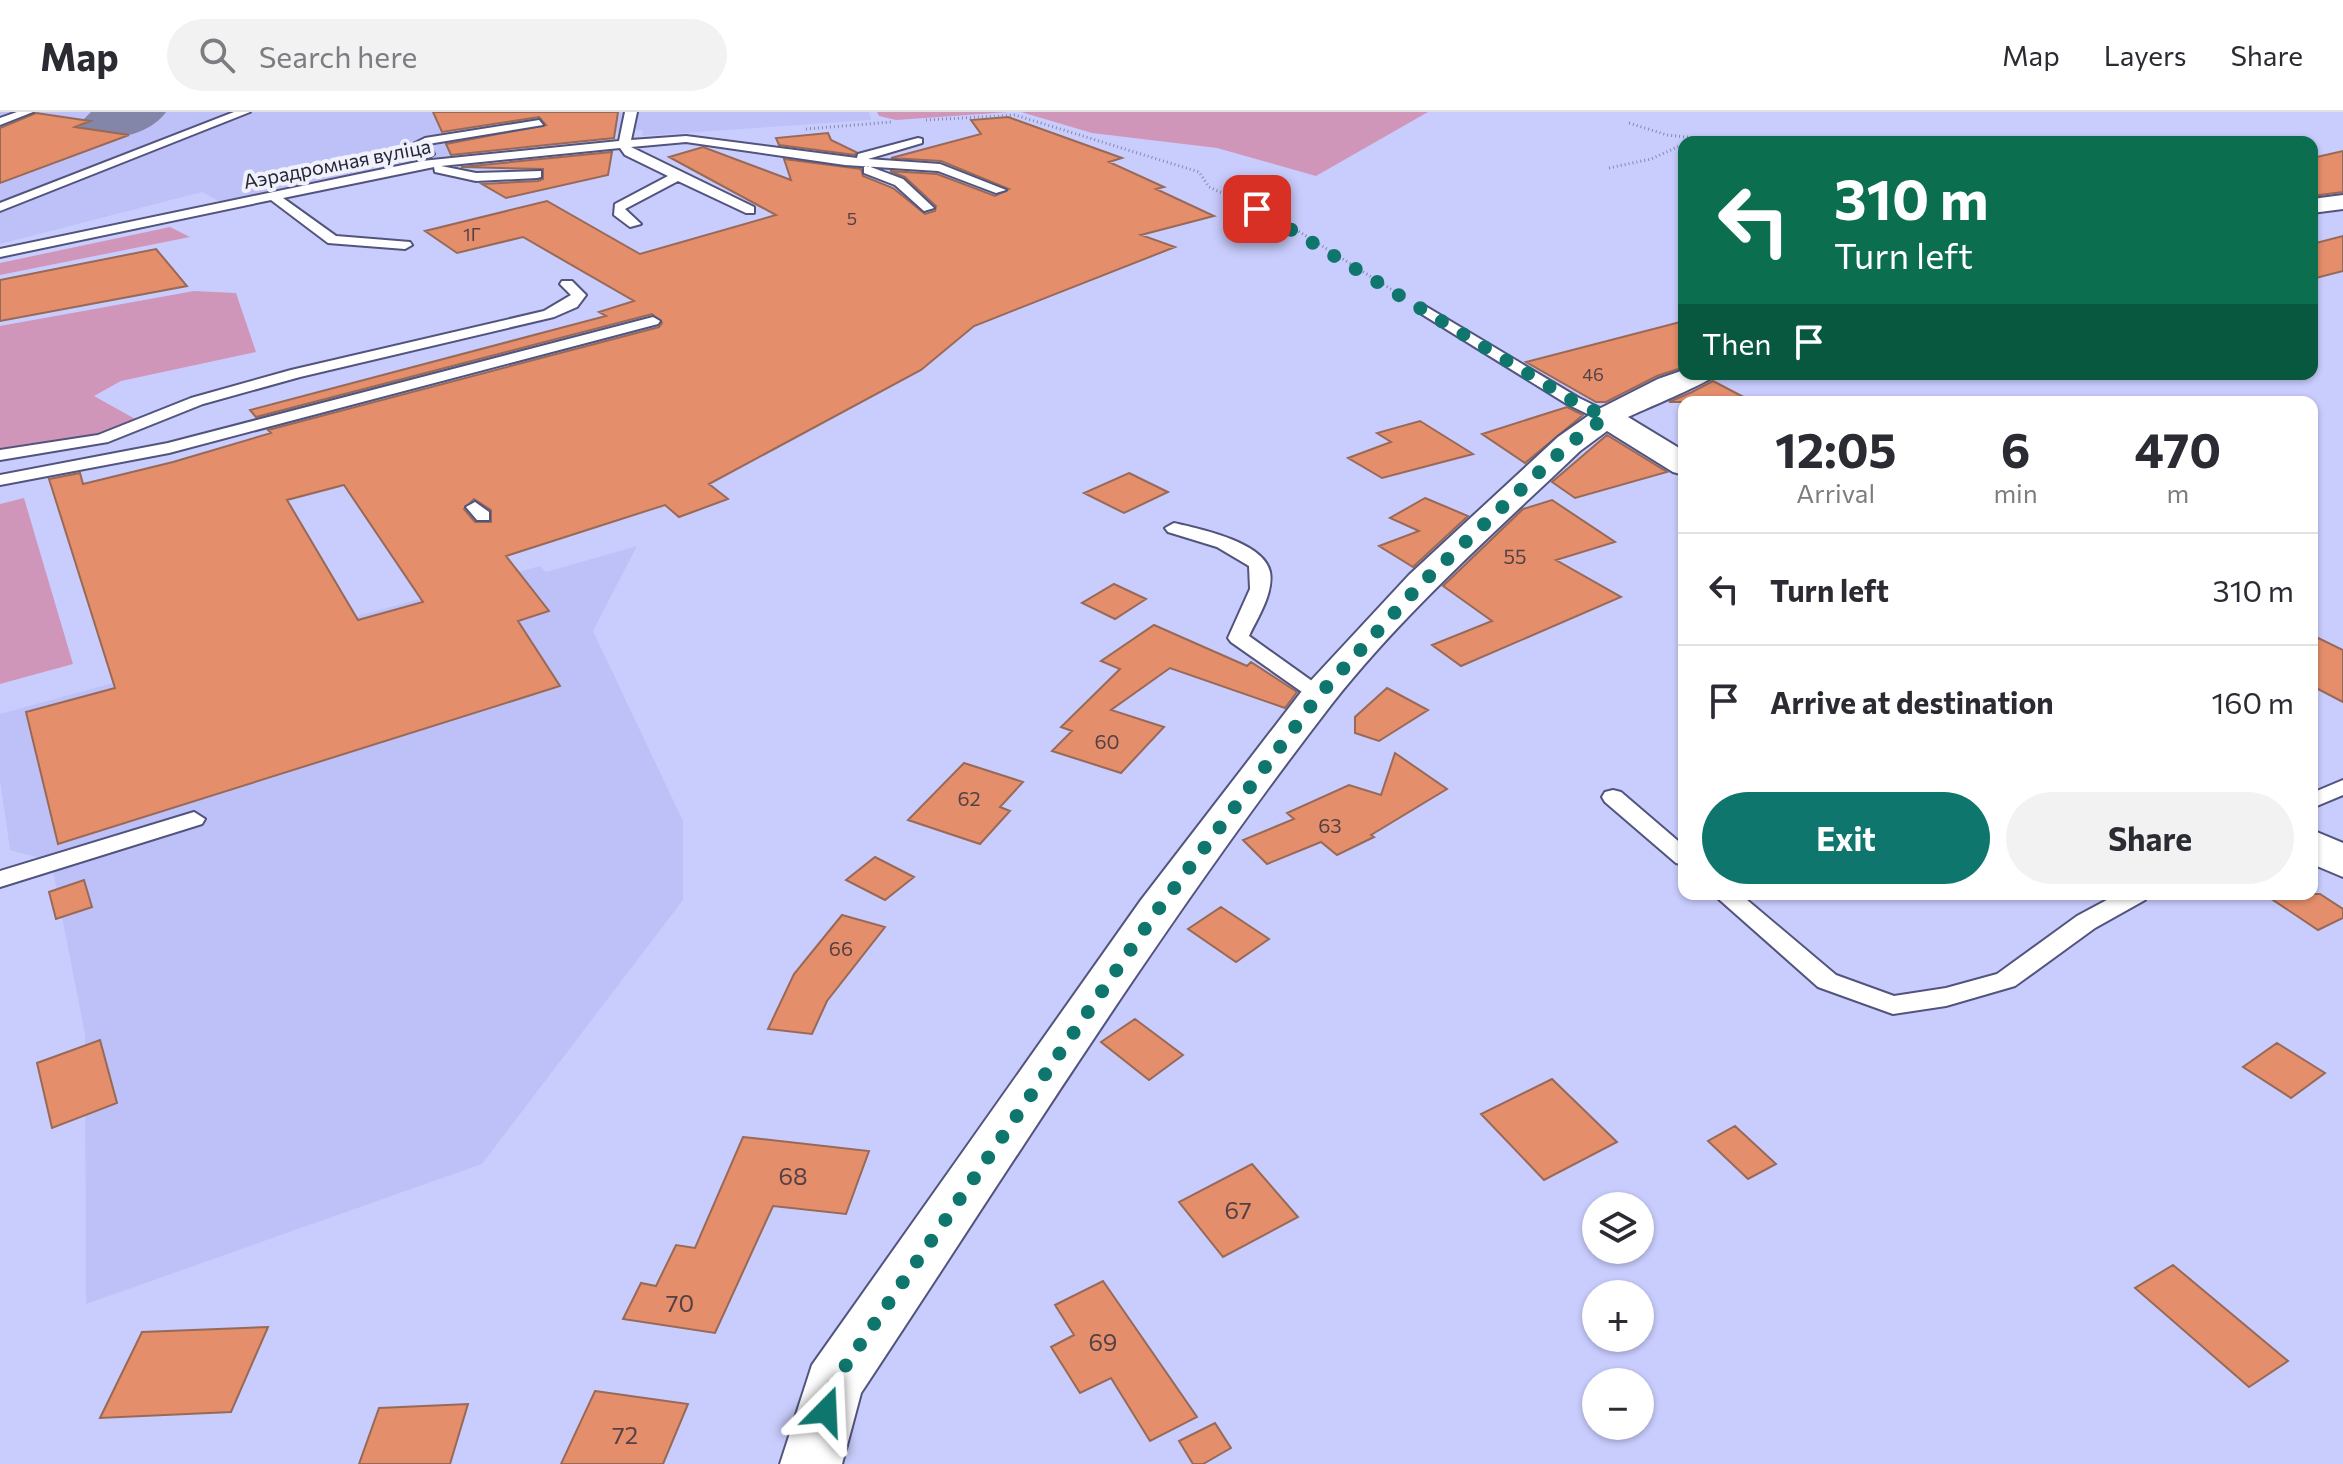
<!DOCTYPE html>
<html lang="en">
<head>
<meta charset="utf-8">
<style>
  :root { --surface:#fff; --page:#f2f2f3; --text:#2b2b33; --muted:#7c7c81; --line:#e1e1e2; --accent:#0f766e }
  body { margin:0; font-family:Commissioner,sans-serif; background:var(--page); color:var(--text); height:100vh; display:flex; flex-direction:column; font-size:30px; white-space:nowrap }
  * { box-sizing:border-box; margin:0 }
  p { font-size:26px; color:var(--muted) }
  .icon { flex:none; width:44px; height:44px; fill:none; stroke:currentColor; stroke-width:2; stroke-linecap:round; stroke-linejoin:round }
  .map { position:relative; flex:1; overflow:hidden }
  .side { position:absolute; left:1678px; top:284px; width:640px; height:504px; display:flex; flex-direction:column; background:var(--surface); border-radius:16px; box-shadow:0 2px 6px #0004 }
  .side>* { flex:none }
  .guide { position:absolute; left:1678px; top:24px; width:640px; height:244px; border-radius:16px; box-shadow:0 2px 6px #0004; background:#0b6e4f; color:#fff; overflow:hidden }
  .buttons { position:absolute; left:1582px; top:1080px; display:grid; gap:16px }
  .buttons a { display:grid; place-items:center; width:72px; height:72px; border-radius:50%; background:var(--surface); box-shadow:0 2px 6px #0004; font-size:40px }
  .pin { position:absolute; display:grid; place-items:center; width:68px; height:68px; color:#fff; margin:-34px; border-radius:16px; box-shadow:0 4px 12px #0006 }
  .me { position:absolute; width:88px; margin:-44px; rotate:21deg; stroke-linejoin:round; filter:drop-shadow(0 0 6px #0008) }
  .turn { display:flex; align-items:center; gap:28px; height:168px; padding:0 24px; font-size:36px }
  .turn .icon { width:104px; height:104px; stroke-width:2.5 }
  .turn b { display:block; font-size:56px; line-height:68px }
  .then { display:flex; align-items:center; height:76px; padding:0 24px; background:#0003; gap:16px; font-size:30px }
  .eta { display:flex; justify-content:space-evenly; align-items:center; height:136px; text-align:center }
  .eta b { font-size:48px; font-weight:700; line-height:56px }
  .primary-button { display:flex; gap:16px; margin-top:auto; padding:16px 24px }
  .primary-button a { flex:1; height:92px; border-radius:48px; background:var(--accent); color:#fff; font-size:32px; font-weight:700; line-height:92px; text-align:center }
  .primary-button a+a { background:var(--page); color:var(--text) }
  ul { padding:0; list-style:none }
  li { display:flex; align-items:center; gap:24px; height:112px; padding:0 24px; border-top:2px solid var(--line) }
  li div { flex:1 }
  li b { display:block; font-size:30px }
  li em { font-style:normal }
  header { display:flex; align-items:center; gap:48px; box-sizing:border-box; height:112px; padding:0 40px; background:var(--surface); border-bottom:2px solid var(--line) }
  header strong { font-size:38px }
  nav { display:flex; gap:44px; margin-inline-start:auto; font-size:28px }
  .search { width:560px; height:72px; background:var(--page); display:flex; align-items:center; gap:20px; box-sizing:border-box; padding:0 28px; border-radius:44px; color:var(--muted); font-size:30px }
  .map>svg:first-child { display:block }
  .built { fill:#bec1f8 }
  .green { fill:#d096ba }
  .lines { fill:none; stroke-linecap:round; stroke-linejoin:round }
  .taxiway { fill:#8386a8; fill-rule:evenodd }
  .building { fill:#e48e6c; stroke:#986957; stroke-width:2; fill-rule:evenodd }
  .lane-casing { stroke:#52547d; stroke-width:4 }
  .street-casing { stroke:#52547d; stroke-width:4 }
  .path { stroke:#8789ad; stroke-width:3; stroke-dasharray:1 3; stroke-linecap:butt }
  .lane { fill:#fff; fill-rule:evenodd }
  .street { fill:#fff; fill-rule:evenodd }
  .route { stroke:#0f766e; stroke-width:14; stroke-dasharray:0 25.2 }
  .labels { text-anchor:middle; dominant-baseline:central; stroke-width:8; stroke-linejoin:round; paint-order:stroke }
  .far-number-label { font-size:18px; fill:#554045 }
  .far-street-label { font-size:20px; fill:#252638; stroke:#f0f1fb }
  .number-label { font-size:20px; fill:#554045 }
  .near-number-label { font-size:24px; fill:#554045 }
</style>
</head>
<body>
<header>
<strong>Map</strong>
<div class="search"><svg class="icon" aria-label="search" viewBox="0 0 24 24"><circle cx="10" cy="10" r="6"/><path d="M15 15l6 6"/></svg>Search here</div>
<nav><a>Map</a><a>Layers</a><a>Share</a></nav>
</header>
<div class="map">
<svg width="2343" height="1352" viewBox="0 0 2343 1352">
  <rect width="100%" height="100%" fill="#c9cdfd"/>
  <path class="built" d="M0,0H869L871,8L642,24L643,18L561,25L511,36L393,52L386,57L221,90L202,80L0,132Z
    M637,434L593,519L683,709V788L482,1052L86,1192L85,922L51,749L10,738L0,668V602L540,454L546,460Z"/>
  <path class="green" d="M877,0H1010L896,8L879,4Z
    M1021,0H1428L1316,64L1217,36L1092,21Z
    M170,115L190,125L0,163V151Z
    M194,179L236,181L256,240L121,269L94,284L137,308L92,325L0,337V214Z
    M24,386L73,552L0,572V392Z"/>
  <g class="lines">
    <path class="taxiway" d="M91,0H166C150,23 111,30 86,24L78,13Z"/>
  </g>
  <path class="building" d="M433,0H618L614,26L451,43L446,32L546,13L539,5L442,20Z
    M36,1L90,9L75,15L129,23L0,71V16Z
    M1008,5L1122,46L1109,50L1164,75L1156,77L1214,104L1141,123L1175,135L974,214L921,258L709,372L728,387L679,405L665,393L506,444L549,499L518,509L560,574L58,732L26,600L115,576L49,367L80,361L83,372L173,350L271,321L268,318L659,215L662,211L652,202L256,305L250,298L606,204L599,200L634,189L523,125L457,141L425,119L547,89L640,142L776,103L669,45L703,35L791,68L784,47L861,57L863,64L893,76L925,102L935,99L936,94L905,65L890,59L937,62L995,84L1009,77L941,49L891,46L981,22L971,8ZM344,373L423,490L358,508L287,388ZM474,387L491,398V410H475L464,397Z
    M828,21L831,28L856,40L855,43L779,33L776,26Z
    M2343,39V80L2312,84V46Z
    M612,40L608,63L506,86L482,72L538,69L543,67V57L461,55Z
    M2343,124V159L2312,167V132Z
    M156,137L187,174L0,209V168Z
    M1684,209V255L1657,264L1606,290H1596L1526,250Z
    M1713,269L1753,290H1669L1692,280Z
    M1567,295L1583,303L1525,351L1482,322Z
    M1420,309L1473,342L1382,366L1348,346L1391,330L1377,321Z
    M1607,323L1667,360L1575,386L1552,370Z
    M1129,361L1168,380L1124,401L1084,381Z
    M1425,386L1468,404L1413,455L1379,434L1419,419L1390,406Z
    M1552,388L1615,430L1556,448L1621,485L1461,554L1432,533L1492,509L1443,474L1523,397Z
    M1114,472L1146,487L1115,507L1082,491Z
    M1154,513L1247,554L1251,550L1297,580L1285,596L1170,556L1111,598L1164,615L1121,661L1052,639L1072,619L1061,615L1120,557L1101,549Z
    M2312,523L2343,538V590L2312,574Z
    M1387,576L1428,598L1379,629L1355,621V605Z
    M1395,641L1447,677L1371,723L1374,725L1337,743L1321,730L1267,752L1243,728L1294,707L1287,701L1349,673L1381,683Z
    M964,651L1023,670L1000,695L1010,699L980,732L908,708Z
    M875,745L914,765L885,788L846,768Z
    M84,768L92,795L56,807L49,780Z
    M2264,782H2320L2343,797V806L2318,818Z
    M1221,795L1269,827L1236,850L1188,817Z
    M842,803L885,815L827,889L812,922L768,917L794,862Z
    M1135,907L1183,943L1149,968L1101,930Z
    M100,928L117,991L52,1016L37,951Z
    M2277,931L2325,961L2291,986L2243,955Z
    M1552,967L1617,1030L1544,1068L1481,1002Z
    M1735,1014L1776,1052L1748,1067L1708,1029Z
    M743,1025L869,1039L846,1102L773,1094L715,1221L623,1207L641,1171L656,1174L676,1133L695,1136Z
    M1252,1052L1298,1105L1223,1145L1179,1090Z
    M2173,1153L2288,1249L2249,1275L2135,1176Z
    M1103,1169L1197,1305L1150,1329L1111,1266L1080,1281L1051,1235L1074,1223L1055,1193Z
    M268,1215L231,1300L100,1306L142,1220Z
    M595,1279L688,1292L663,1352H561Z
    M468,1292L450,1352H359L379,1296Z
    M1215,1311L1231,1336L1203,1352H1193L1179,1329Z"/>
  <g class="lines">
    <defs>
      <path id="lane" d="M17,0H33L0,13V6Z
        M234,0H250L0,99V91Z
        M625,0H637L631,28L686,24L857,46L858,42L918,26L922,27V31L868,47L940,52L1006,78L996,81L938,59L845,53L686,30L631,35L754,95V101H746L678,69L625,97L641,112L630,115L614,103L615,92L668,64L625,43L620,36L441,54L476,61L541,59V65L537,66L476,69L435,60L434,55L283,86L336,124L410,130L412,133L405,137L328,131L271,88L0,145V137L422,49L619,29Z
        M539,8L543,13L428,32L434,42L428,46L415,31L425,26Z
        M868,54L903,67L934,96L924,99L895,73L864,61V55Z
        M562,169H572L586,183L577,195L554,205L300,265L203,292L108,330L0,348V338L98,323L191,286L291,258L544,199L571,183L560,172Z
        M1425,194L1579,286L1612,302L1614,305L1600,308L1567,292L1420,201L1418,198Z
        M653,205L660,209L658,212L169,341L0,373V363L168,331Z
        M475,390L489,400V408H477L466,395Z
        M1174,411C1200,417 1264,430 1270,460C1274,481 1257,507 1249,524L1326,579L1329,583L1326,587H1312L1231,530L1228,526L1250,477L1249,454L1217,435L1168,420L1165,416Z
        M2343,668V683L2312,696V681Z
        M1613,678L1621,680L1684,734V753L1676,751L1605,690L1602,685L1605,680Z
        M194,700L205,707L202,712L0,775V759Z
        M1713,782H1740L1836,863L1894,884L1946,876L1997,862L2077,804L2118,782H2149L2145,788L2095,816L2015,874L1946,894L1893,902L1818,875Z"/>
      <path id="street" d="M2343,83V97L2312,101V87Z
        M1684,258V262H1717C1712,269 1643,298 1628,305L1684,339V363L1673,360L1607,319L1580,339C1495,420 1404,500 1331,593C1161,813 1014,1050 861,1281L842,1352H780L812,1253L1141,788L1305,575L1409,463L1558,325L1595,299L1658,267Z
        M2312,718L2343,731V765L2312,752Z"/>
    </defs>
    <use href="#lane" class="lane-casing"/>
    <use href="#street" class="street-casing"/>
    <path class="path" d="M926,8L1015,3L1199,60L1209,75L1279,107L1405,186
      M1629,11L1667,23L1735,30
      M806,17L892,10
      M1609,56L1651,47L1684,32"/>
    <use href="#lane" class="lane"/>
    <use href="#street" class="street"/>
  </g>
  <g class="lines">
    <path class="route" d="M826,1299L833,1272L1157,799L1319,583L1422,471L1569,332L1606,305L1573,289L1257,97"/>
  </g>
  <g class="labels">
    <g class="far-number-label">
      <text x="852" y="106">5</text>
      <text x="472" y="122">1Г</text>
      <text x="1593" y="262">46</text>
    </g>
    <g class="far-street-label">
      <text transform="translate(337 51) rotate(-11)">Аэрадромная вуліца</text>
    </g>
    <g class="number-label">
      <text x="1515" y="444">55</text>
      <text x="1107" y="629">60</text>
      <text x="969" y="686">62</text>
      <text x="1330" y="713">63</text>
      <text x="841" y="836">66</text>
    </g>
    <g class="near-number-label">
      <text x="793" y="1063">68</text>
      <text x="1238" y="1097">67</text>
      <text x="680" y="1190">70</text>
      <text x="1103" y="1229">69</text>
      <text x="625" y="1322">72</text>
    </g>
  </g>
</svg>
<div class="buttons">
<a><svg class="icon" aria-label="layers" viewBox="0 0 24 24"><path d="M12 4l9 5-9 5-9-5zM3 14l9 5 9-5"/></svg></a>
<a>+</a>
<a>−</a>
</div>
<div class="pin" style="left:1257px;top:97px;background:#d93025"><svg class="icon" aria-label="arrive" viewBox="0 0 24 24"><path d="M6 21V4h12l-3 4 3 4H6"/></svg></div>
<svg class="me" style="left:826px;top:1299px" viewBox="-20 -20 40 40"><path d="M0-17L14 15 0 8-14 15z" fill="#0f766e" stroke="#fff" stroke-width="4"/></svg>
<div class="guide">
<div class="turn"><svg class="icon" aria-label="left" viewBox="0 0 24 24"><path d="M17 20v-9H6M10 6l-5 5 5 5"/></svg><div><b>310 m</b>Turn left</div></div>
<div class="then">Then<svg class="icon" aria-label="arrive" viewBox="0 0 24 24"><path d="M6 21V4h12l-3 4 3 4H6"/></svg></div>
</div>
<section class="side">
<div class="eta">
<div><b>12:05</b><p>Arrival</p></div>
<div><b>6</b><p>min</p></div>
<div><b>470</b><p>m</p></div>
</div>
<ul>
<li><svg class="icon" aria-label="left" viewBox="0 0 24 24"><path d="M17 20v-9H6M10 6l-5 5 5 5"/></svg><div><b>Turn left</b></div><em>310 m</em></li>
<li><svg class="icon" aria-label="arrive" viewBox="0 0 24 24"><path d="M6 21V4h12l-3 4 3 4H6"/></svg><div><b>Arrive at destination</b></div><em>160 m</em></li>
</ul>
<div class="primary-button"><a>Exit</a><a>Share</a></div>
</section>
</div>
</body>
</html>
